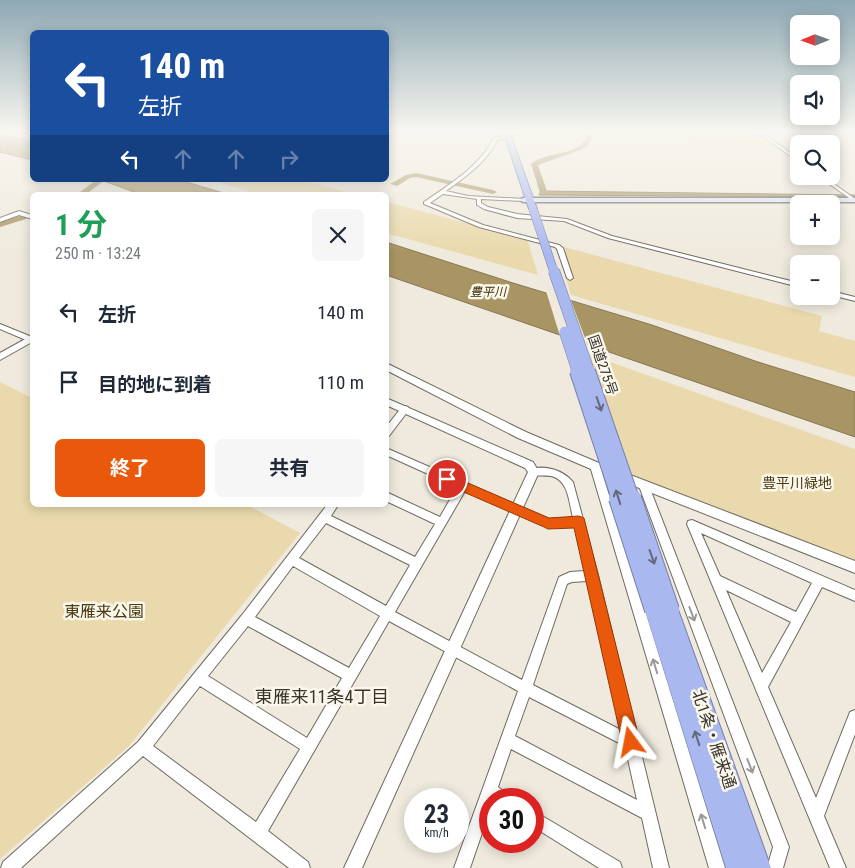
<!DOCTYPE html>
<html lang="ja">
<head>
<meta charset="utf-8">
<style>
  :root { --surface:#fff; --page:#f6f6f7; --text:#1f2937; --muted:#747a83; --accent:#ea580c }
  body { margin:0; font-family:"Roboto Condensed","Noto Sans JP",sans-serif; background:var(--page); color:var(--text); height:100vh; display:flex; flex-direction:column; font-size:19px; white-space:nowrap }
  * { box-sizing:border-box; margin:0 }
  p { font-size:16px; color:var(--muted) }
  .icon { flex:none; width:28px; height:28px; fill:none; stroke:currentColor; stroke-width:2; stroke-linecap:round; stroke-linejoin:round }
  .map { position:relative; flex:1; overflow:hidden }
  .side { position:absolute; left:30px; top:192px; width:359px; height:315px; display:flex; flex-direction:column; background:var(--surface); border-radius:8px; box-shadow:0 2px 12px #0003 }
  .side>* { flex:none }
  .guide { position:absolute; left:30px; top:30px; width:359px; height:152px; border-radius:8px; box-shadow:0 2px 12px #0003; background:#1a4fa0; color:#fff; overflow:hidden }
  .needle { width:32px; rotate:269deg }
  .buttons { position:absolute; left:790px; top:15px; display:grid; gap:10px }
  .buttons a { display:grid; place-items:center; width:50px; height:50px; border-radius:8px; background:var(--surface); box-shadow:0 2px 12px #0003; font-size:25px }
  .speed { position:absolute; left:404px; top:788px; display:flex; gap:10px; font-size:25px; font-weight:700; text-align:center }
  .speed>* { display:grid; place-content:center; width:65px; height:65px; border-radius:50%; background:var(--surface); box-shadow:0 2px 12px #0003; line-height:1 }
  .speed small { font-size:12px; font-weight:400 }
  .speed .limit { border:8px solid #d22; background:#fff; color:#111 }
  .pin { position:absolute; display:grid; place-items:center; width:42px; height:42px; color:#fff; margin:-21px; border:2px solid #fff; border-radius:50%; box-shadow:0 1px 5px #0007 }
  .me { position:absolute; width:55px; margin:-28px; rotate:347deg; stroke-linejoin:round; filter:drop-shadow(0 0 4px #0008) }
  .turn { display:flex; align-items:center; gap:18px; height:105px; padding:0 25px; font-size:22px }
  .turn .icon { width:65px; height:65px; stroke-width:2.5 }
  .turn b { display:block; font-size:35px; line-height:42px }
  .lanes { display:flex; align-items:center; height:48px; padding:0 25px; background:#0003; justify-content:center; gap:25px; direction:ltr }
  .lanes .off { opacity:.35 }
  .round { display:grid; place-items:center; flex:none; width:52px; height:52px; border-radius:8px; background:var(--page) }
  .headline { display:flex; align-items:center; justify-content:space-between; height:85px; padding:0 25px }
  h1 { font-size:30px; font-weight:700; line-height:38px; color:#1e9e55 }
  .action { display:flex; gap:10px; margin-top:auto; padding:10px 25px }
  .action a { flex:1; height:58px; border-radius:8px; background:var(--accent); color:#fff; font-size:20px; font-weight:700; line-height:58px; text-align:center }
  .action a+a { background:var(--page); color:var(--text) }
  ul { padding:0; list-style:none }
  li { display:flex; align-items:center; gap:15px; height:70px; padding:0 25px }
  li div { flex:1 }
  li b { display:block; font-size:19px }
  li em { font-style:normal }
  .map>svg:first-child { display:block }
  .green { fill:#e9d9ac }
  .water { fill:#a89563; stroke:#867853 }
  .pier { fill:#efeadd }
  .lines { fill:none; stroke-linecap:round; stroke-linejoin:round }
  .river { fill:#a89563; fill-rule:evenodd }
  .minor-casing { stroke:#6e6a5f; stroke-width:2 }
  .tertiary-casing { stroke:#6e6a5f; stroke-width:2 }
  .secondary-casing { stroke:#6e6a5f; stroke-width:3 }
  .trunk-casing { stroke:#737eaa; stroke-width:2 }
  .minor { fill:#fff; fill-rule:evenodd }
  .tertiary { fill:#fff; fill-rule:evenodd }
  .secondary { fill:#dfe4fa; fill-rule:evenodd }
  .trunk { fill:#aab8f0; fill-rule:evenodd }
  .trunk-bridge-far3-casing { stroke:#737eaa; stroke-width:9; stroke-linecap:butt }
  .trunk-bridge-far2-casing { stroke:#737eaa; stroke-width:12; stroke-linecap:butt }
  .trunk-bridge-far1-casing { stroke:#737eaa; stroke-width:16; stroke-linecap:butt }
  .trunk-bridge-casing { stroke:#737eaa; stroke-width:20; stroke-linecap:butt }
  .trunk-bridge-far3 { stroke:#aab8f0; stroke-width:8 }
  .trunk-bridge-far2 { stroke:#aab8f0; stroke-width:11 }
  .trunk-bridge-far1 { stroke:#aab8f0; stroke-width:14 }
  .trunk-bridge { stroke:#aab8f0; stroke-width:18 }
  .oneway { stroke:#64687c }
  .oneway2 { stroke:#9a9997 }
  .route { fill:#ea580c; stroke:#983908 }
  .labels { text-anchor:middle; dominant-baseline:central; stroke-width:5; stroke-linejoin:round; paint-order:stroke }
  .far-water-label { font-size:12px; font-style:italic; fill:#3c2e03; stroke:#fcf7eb }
  .street-label { font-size:14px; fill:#35332f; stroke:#fcf7eb }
  .park-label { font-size:14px; fill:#473a10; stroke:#fcf7eb }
  .near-park-label { font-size:16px; fill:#473a10; stroke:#fcf7eb }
  .near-street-label { font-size:16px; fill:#35332f; stroke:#fcf7eb }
  .near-neighbourhood-label { font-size:18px; fill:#38342a; stroke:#fcf7eb }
</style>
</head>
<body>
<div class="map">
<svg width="855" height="868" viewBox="0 0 855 868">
  <rect width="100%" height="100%" fill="#efeadd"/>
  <path class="green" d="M680,131H752L771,146L695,145Z
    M212,180H301L358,195H260Z
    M386,202L527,239L538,275L386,233Z
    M556,245L822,316L819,331L855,341V377L571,295Z
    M585,353L855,449V560L631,475Z
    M0,382L32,398V505H247L300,533L129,746L0,859Z"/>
  <path class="water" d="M0,134L32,141V160L0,152Z
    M101,180H180L230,195H142Z
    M541,191L855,195V197L539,195Z
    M386,242L513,283L652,325L758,362L855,392V437L386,275Z"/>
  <path class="pier" d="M546,291L570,298L588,346L560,336Z"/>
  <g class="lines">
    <path class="river" d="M580,131H586L592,138L588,145L583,149L538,165L548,194L541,196L531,164C546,151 576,157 586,138Z
      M416,173L493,190L497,192L493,194L416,177L410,178L397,186L390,184L406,175Z
      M96,180H105L85,195H76Z
      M23,215L27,217L26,219L0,227V222Z"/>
    <defs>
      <path id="minor" d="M516,131H521L508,138L497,140C488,161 464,178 446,191L468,196L525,199V200L523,201L481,199V203L488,207L517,214L567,219L612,236L799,283V287L608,238L564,221L517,218L484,209L477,205V199L443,194L430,203L483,225L559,245L563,248L573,278L570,280L567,278L557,249L555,247L479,227L424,204V202C450,184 479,167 494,138L506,136Z
        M755,131H760L799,159V162Z
        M818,176H823L855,199V202Z
        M831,291L855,297V301L831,295Z
        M0,324L32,337V341H28L0,329Z
        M405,406L408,407L409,409L408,411L389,436L386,437V427L402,407Z
        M386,448L549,519L573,518C569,503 569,480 551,476C544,475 537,476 531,475L529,472L531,469C546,465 563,470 573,482L598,575L669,868H653L642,818L511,749L498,787L508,794L510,799H490V810L470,868H454L518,691L389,621L268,831L308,862L310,868H289L143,756L21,868H1L3,862L138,742L242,615L327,505H338L331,516L415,557L435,524L386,501V492L440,517L457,487L386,455ZM465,491L548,527L575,526L585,571L570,572L559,577L522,680L395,612ZM326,523L410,565L386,606L299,558ZM293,566L380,616L349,668L255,617ZM587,581L621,730L533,685L567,584L572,582ZM248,626L342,678L307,738L208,676ZM200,686L300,749L256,822L153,746ZM529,697L625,746L637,800L515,736Z
        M595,462L598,463L600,466L725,868H709L590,466L592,463Z
        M644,482L647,483L649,486L789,847L783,868H767L773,847L639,486L641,483Z
        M692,520L855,590V601L822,587L768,687L816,798L850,712L855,710V734L824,816L846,868H830L687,524L688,521ZM701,533L812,583L796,612L720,576ZM726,590L791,622L762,673Z
        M532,810L620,862L622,868H599L532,826Z"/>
      <path id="tertiary" d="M19,211L32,215V219L19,215L0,222V218Z
        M29,337H32V342L0,360V353Z
        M386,363L526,432L599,463L855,561V573L591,469L518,438L386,370Z
        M386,398L533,462L539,472L362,868H344L528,472L525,468L386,405Z"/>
      <path id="secondary" d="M855,198V202H523L520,200L523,198Z"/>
      <path id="trunk" d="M503,131H509L537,209L536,211L529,209Z
        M654,601L660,604L662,607L664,604L670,601L676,604L771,868H726L645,610L648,604Z"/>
    </defs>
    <use href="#minor" class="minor-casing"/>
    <use href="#tertiary" class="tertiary-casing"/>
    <use href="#secondary" class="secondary-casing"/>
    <use href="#trunk" class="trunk-casing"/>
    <use href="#minor" class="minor"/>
    <use href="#tertiary" class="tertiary"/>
    <use href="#secondary" class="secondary"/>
    <use href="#trunk" class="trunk"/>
    <defs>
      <path id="trunk-bridge-far3" d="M533,209L554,272"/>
      <path id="trunk-bridge-far2" d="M554,271L589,372
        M565,332L578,372"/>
      <path id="trunk-bridge-far1" d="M577,371L619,499
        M588,371L632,499"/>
      <path id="trunk-bridge" d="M618,498L654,610
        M632,498L670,610"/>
    </defs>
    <use href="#trunk-bridge-far3" class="trunk-bridge-far3-casing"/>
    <use href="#trunk-bridge-far2" class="trunk-bridge-far2-casing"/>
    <use href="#trunk-bridge-far1" class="trunk-bridge-far1-casing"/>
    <use href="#trunk-bridge" class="trunk-bridge-casing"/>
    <use href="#trunk-bridge-far3" class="trunk-bridge-far3"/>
    <use href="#trunk-bridge-far2" class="trunk-bridge-far2"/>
    <use href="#trunk-bridge-far1" class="trunk-bridge-far1"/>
    <use href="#trunk-bridge" class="trunk-bridge"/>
  </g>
  <defs><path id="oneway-shaft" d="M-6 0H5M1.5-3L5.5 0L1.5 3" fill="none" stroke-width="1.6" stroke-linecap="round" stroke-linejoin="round" transform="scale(1.25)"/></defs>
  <g class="oneway">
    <use href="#oneway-shaft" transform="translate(599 404) rotate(71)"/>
    <use href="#oneway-shaft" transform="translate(618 497) rotate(-108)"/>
    <use href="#oneway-shaft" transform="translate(652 557) rotate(71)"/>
    <use href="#oneway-shaft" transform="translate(697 738) rotate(-108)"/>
  </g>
  <g class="oneway2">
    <use href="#oneway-shaft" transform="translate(692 614) rotate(69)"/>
    <use href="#oneway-shaft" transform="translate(655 666) rotate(-107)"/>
    <use href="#oneway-shaft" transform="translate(750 766) rotate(69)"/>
    <use href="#oneway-shaft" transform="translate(703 821) rotate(-107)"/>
  </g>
  <linearGradient id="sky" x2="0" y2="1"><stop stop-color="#8ea8b3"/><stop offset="0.52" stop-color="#f8f6f0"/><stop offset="1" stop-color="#f8f6f0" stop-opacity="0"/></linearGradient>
  <rect width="855" height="253" fill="url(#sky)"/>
  <path class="route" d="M447,474L549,518L579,516L584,518L640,742L637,748L631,751L624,748L622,742L574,528L548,529L544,527L443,483L441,479L443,476Z"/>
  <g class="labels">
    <g class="far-water-label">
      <text x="488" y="292">豊平川</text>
    </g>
    <g class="street-label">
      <text transform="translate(603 365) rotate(71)">国道275号</text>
    </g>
    <g class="park-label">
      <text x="797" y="483">豊平川緑地</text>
    </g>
    <g class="near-park-label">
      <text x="104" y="611">東雁来公園</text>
    </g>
    <g class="near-street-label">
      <text transform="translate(714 739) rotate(71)">北1条・雁来通</text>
    </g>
    <g class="near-neighbourhood-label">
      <text x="322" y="696">東雁来11条4丁目</text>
    </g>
  </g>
</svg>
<div class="buttons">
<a><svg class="needle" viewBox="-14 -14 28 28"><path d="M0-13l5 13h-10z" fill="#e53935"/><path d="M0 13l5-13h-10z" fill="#747a83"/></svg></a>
<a><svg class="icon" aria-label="sound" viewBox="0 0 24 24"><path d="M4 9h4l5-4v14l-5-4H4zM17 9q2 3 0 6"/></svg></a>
<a><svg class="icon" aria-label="search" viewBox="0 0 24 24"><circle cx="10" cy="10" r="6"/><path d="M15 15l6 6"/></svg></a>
<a>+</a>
<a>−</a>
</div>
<div class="speed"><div>23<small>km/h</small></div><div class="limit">30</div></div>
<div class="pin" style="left:447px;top:479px;background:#d93025"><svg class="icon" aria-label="arrive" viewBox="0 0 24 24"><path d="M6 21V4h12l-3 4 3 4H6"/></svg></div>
<svg class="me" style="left:631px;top:742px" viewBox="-20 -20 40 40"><path d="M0-17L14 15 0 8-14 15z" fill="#ea580c" stroke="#fff" stroke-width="4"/></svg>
<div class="guide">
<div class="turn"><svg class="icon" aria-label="left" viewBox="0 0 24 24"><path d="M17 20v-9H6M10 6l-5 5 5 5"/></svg><div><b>140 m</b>左折</div></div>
<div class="lanes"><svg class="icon" aria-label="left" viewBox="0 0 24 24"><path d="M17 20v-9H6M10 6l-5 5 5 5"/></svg><svg class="icon off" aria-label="ahead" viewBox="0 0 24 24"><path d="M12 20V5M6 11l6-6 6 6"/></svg><svg class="icon off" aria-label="ahead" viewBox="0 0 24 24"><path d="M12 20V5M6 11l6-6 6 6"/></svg><svg class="icon off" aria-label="right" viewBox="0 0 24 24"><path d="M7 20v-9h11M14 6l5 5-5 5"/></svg></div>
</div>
<section class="side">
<div class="headline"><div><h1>1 分</h1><p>250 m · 13:24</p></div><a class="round"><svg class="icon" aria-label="close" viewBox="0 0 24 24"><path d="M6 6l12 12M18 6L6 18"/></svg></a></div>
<ul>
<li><svg class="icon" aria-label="left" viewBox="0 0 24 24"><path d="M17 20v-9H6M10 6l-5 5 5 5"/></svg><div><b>左折</b></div><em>140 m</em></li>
<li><svg class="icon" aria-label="arrive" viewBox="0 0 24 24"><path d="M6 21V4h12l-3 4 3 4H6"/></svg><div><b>目的地に到着</b></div><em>110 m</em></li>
</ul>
<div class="action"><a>終了</a><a>共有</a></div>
</section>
</div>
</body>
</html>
